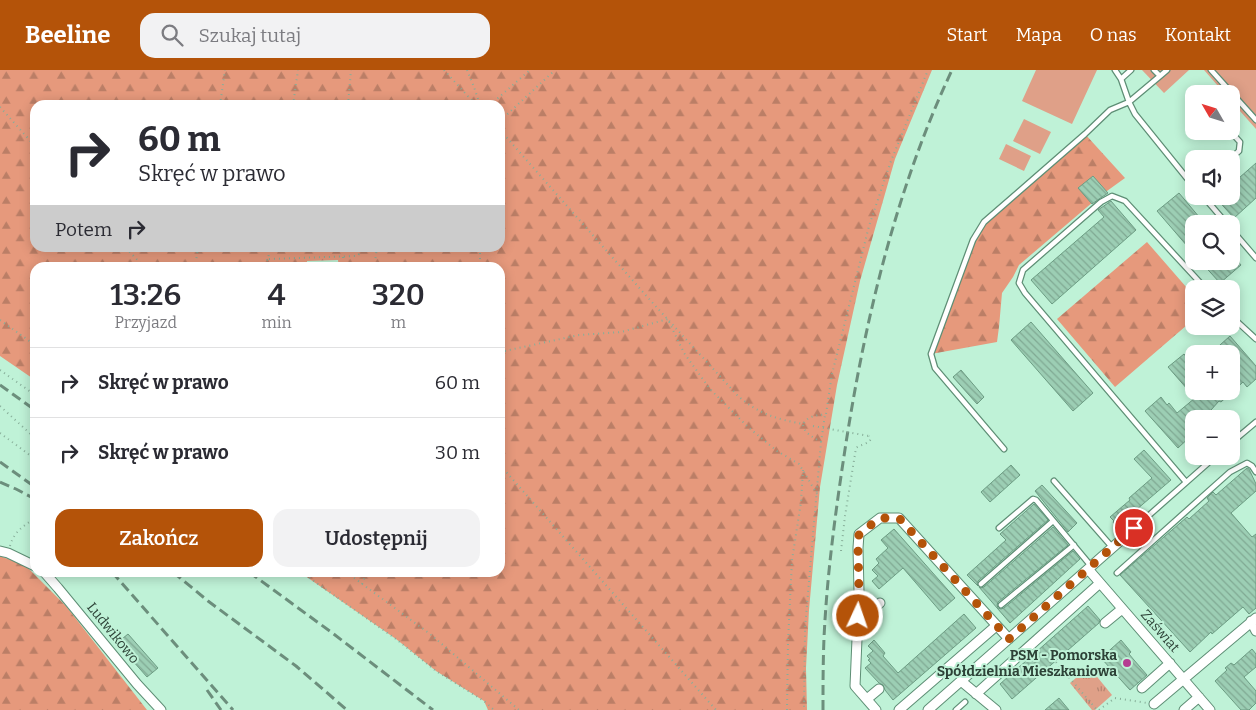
<!DOCTYPE html>
<html lang="pl">
<head>
<meta charset="utf-8">
<style>
  :root { --surface:#fff; --page:#f2f2f3; --text:#2b2b33; --muted:#7c7c81; --line:#e1e1e2; --accent:#b45309 }
  body { margin:0; font-family:Bitter,serif; background:var(--page); color:var(--text); height:100vh; display:flex; flex-direction:column; font-size:19px; white-space:nowrap }
  * { box-sizing:border-box; margin:0 }
  p { font-size:16px; color:var(--muted) }
  .icon { flex:none; width:28px; height:28px; fill:none; stroke:currentColor; stroke-width:2; stroke-linecap:round; stroke-linejoin:round }
  .map { position:relative; flex:1; overflow:hidden }
  .panel { position:absolute; left:30px; top:192px; width:475px; height:315px; display:flex; flex-direction:column; background:var(--surface); border-radius:15px; box-shadow:0 2px 12px #0003 }
  .panel>* { flex:none }
  .top-card { position:absolute; left:30px; top:30px; width:475px; height:152px; border-radius:15px; box-shadow:0 2px 12px #0003; background:#fff; color:var(--text); overflow:hidden }
  .needle { width:32px; rotate:309deg }
  .fabs { position:absolute; left:1185px; top:15px; display:grid; gap:10px }
  .fabs a { display:grid; place-items:center; width:55px; height:55px; border-radius:10px; background:var(--surface); box-shadow:0 2px 12px #0003; font-size:25px }
  .pin { position:absolute; display:grid; place-items:center; width:42px; height:42px; color:#fff; margin:-21px; border:2px solid #fff; border-radius:50%; box-shadow:0 1px 5px #0007 }
  .me { position:absolute; width:55px; margin:-28px; rotate:3deg; stroke-linejoin:round; filter:drop-shadow(0 0 4px #0008) }
  .turn { display:flex; align-items:center; gap:18px; height:105px; padding:0 25px; font-size:22px }
  .turn .icon { width:65px; height:65px; stroke-width:2.5 }
  .turn b { display:block; font-size:35px; line-height:42px }
  .then { display:flex; align-items:center; height:48px; padding:0 25px; background:#0003; gap:10px; font-size:19px }
  .eta { display:flex; justify-content:space-evenly; align-items:center; height:85px; text-align:center }
  .eta b { font-size:30px; font-weight:600; line-height:35px }
  .action { display:flex; gap:10px; margin-top:auto; padding:10px 25px }
  .action a { flex:1; height:58px; border-radius:15px; background:var(--accent); color:#fff; font-size:20px; font-weight:600; line-height:58px; text-align:center }
  .action a+a { background:var(--page); color:var(--text) }
  ul { padding:0; list-style:none }
  li { display:flex; align-items:center; gap:15px; height:70px; padding:0 25px; border-top:1px solid var(--line) }
  li div { flex:1 }
  li b { display:block; font-size:19px }
  li em { font-style:normal }
  header { display:flex; align-items:center; gap:30px; box-sizing:border-box; height:70px; padding:0 25px; background:var(--accent); color:#fff }
  header strong { font-size:24px }
  nav { display:flex; gap:28px; margin-inline-start:auto; font-size:18px }
  .search { width:350px; height:45px; background:var(--page); display:flex; align-items:center; gap:12px; box-sizing:border-box; padding:0 18px; border-radius:15px; color:var(--muted); font-size:19px }
  .map>svg:first-child { display:block }
  .grass { fill:url(#grass-tufts) }
  .forest { fill:url(#forest-firs); fill-rule:evenodd }
  .pitch { fill:#dfa088 }
  .building { fill:url(#building-back-hatch); stroke:#6c9c83 }
  .lines { fill:none; stroke-linecap:round; stroke-linejoin:round }
  .lane-casing { stroke:#5e8e75; stroke-width:7 }
  .street-casing { stroke:#5e8e75; stroke-width:11 }
  .path { stroke:#87ae99; stroke-width:2; stroke-dasharray:1 4; stroke-linecap:butt }
  .lane { stroke:#fff; stroke-width:4.5 }
  .street { stroke:#fff; stroke-width:9 }
  .rail { stroke:#6c8e7c; stroke-width:3; stroke-dasharray:10 5; stroke-linecap:butt }
  .path-bridge { stroke:#87ae99; stroke-width:2; stroke-dasharray:1 4; stroke-linecap:butt }
  .route { stroke:#b45309; stroke-width:9; stroke-dasharray:0 16.2 }
  .poi-dot { fill:#b53d91; stroke:#bff2d7; stroke-width:2 }
  .labels { text-anchor:middle; dominant-baseline:central; stroke-width:4; stroke-linejoin:round; paint-order:stroke }
  .street-label { font-size:14px; fill:#2d4237; stroke:#bff2d7 }
  .poi-label { font-size:14px; font-weight:bold; fill:#2d4237; stroke:#bff2d7; text-anchor:end }
</style>
</head>
<body>
<header>
<strong>Beeline</strong>
<div class="search"><svg class="icon" aria-label="search" viewBox="0 0 24 24"><circle cx="10" cy="10" r="6"/><path d="M15 15l6 6"/></svg>Szukaj tutaj</div>
<nav><a>Start</a><a>Mapa</a><a>O nas</a><a>Kontakt</a></nav>
</header>
<div class="map">
<svg width="1256" height="640" viewBox="0 0 1256 640">
  <defs>
    <pattern id="grass-tufts" width="24" height="20" patternUnits="userSpaceOnUse" patternTransform="scale(1.25)"><rect width="24" height="20" fill="#dfa088"/><path d="M3 7l-1-3M5 7V3M7 7l1-3M15 17l-1-3M17 17v-4M19 17l1-3" fill="none" stroke="#b58470"/></pattern>
    <pattern id="forest-firs" width="22" height="20" patternUnits="userSpaceOnUse" patternTransform="scale(1.25)"><rect width="22" height="20" fill="#e6997c"/><path d="M5 1l3.5 6h-7zM16 11l3.5 6h-7z" fill="#bb7e66"/></pattern>
    <pattern id="building-back-hatch" width="6" height="6" patternUnits="userSpaceOnUse" patternTransform="scale(1.25)"><rect width="6" height="6" fill="#9cceb4"/><path d="M-1 5l2 2M0 0l6 6M5-1l2 2" fill="none" stroke="#80a993"/></pattern>
  </defs>
  <rect width="100%" height="100%" fill="#bff2d7"/>
  <path class="grass" d="M1089,597L1112,625L1095,640H1092L1070,613Z"/>
  <path class="forest" d="M0,0H932L895,89L860,211L837,315L820,417L809,540L806,598L807,640H488L484,631L436,601L396,569L301,503L500,502V198H339L338,190L307,191V198H35V310L0,286ZM35,35H500V178H35Z
    M1085,64L1125,108L1100,126L1019,195L1013,207L1002,223L999,257L997,272L931,284L973,170L984,152Z
    M1147,172L1194,226V249L1115,317L1057,249Z
    M0,486L25,495L66,536L147,640H0Z"/>
  <path class="pitch" d="M1036,0H1097L1072,54L1022,31Z
    M1142,0H1189L1164,23Z
    M1204,0H1256V59L1231,31V24H1225Z
    M1024,49L1051,62L1040,84L1013,71Z
    M1006,74L1031,86L1024,101L999,89Z"/>
  <path class="building" d="M1256,93V128L1234,148L1214,126H1231V115Z
    M1093,106L1108,123L1099,129L1092,134L1078,118Z
    M1179,123L1205,154H1194V184L1157,141Z
    M1111,131L1136,160L1052,234L1031,210L1104,147L1098,140Z
    M1231,183L1241,195L1220,213L1200,191H1231Z
    M1031,252L1093,323L1073,341L1011,270Z
    M1230,266L1256,296V309L1247,317L1243,312L1221,332L1219,331L1211,340L1202,349H1194V356L1189,360L1193,364L1178,378L1145,341L1161,327L1167,335L1169,333L1177,343L1195,328L1168,297L1184,284L1194,295V321H1231V284H1210Z
    M961,300L984,327L977,334L953,307Z
    M1144,380L1171,410L1136,440L1138,442L1119,460L1113,452L1114,451L1110,447L1130,430L1129,428L1152,408L1134,389Z
    M1011,395L1020,405L990,432L981,422Z
    M1247,398L1249,399L1256,414V421L1231,443L1252,467L1256,464V538L1249,544L1243,537L1212,564L1211,562L1190,582L1120,505L1187,447L1189,449L1209,431L1207,428L1213,422L1216,425Z
    M1042,415L1077,453L1068,462L1035,421Z
    M1034,434L1048,450L978,511L977,513L978,516L967,505L1006,470L1000,464Z
    M1053,457L1068,475L998,532L997,535L998,538L1001,539L1004,538L1073,481L1080,489L1010,553L979,517L981,518L984,517Z
    M894,459L955,528L940,541L903,498L879,519L872,511L878,506L872,500L879,493L876,489L888,478L881,470Z
    M1088,536L1100,550L1099,553L1012,629L1000,614Z
    M964,544L976,558L893,630L885,620L883,615L879,613L865,598L871,593L868,590L870,589L867,586L873,581L868,576L874,570L885,583L883,586L898,603Z
    M128,564L158,598L147,607L117,573Z
    M1121,570L1131,582L1129,584L1134,590L1147,605L1130,620L1101,588Z
    M1252,579L1256,584V597L1244,607L1256,621V633L1249,640H1241L1215,611L1227,600L1225,598L1231,593L1234,595Z
    M1059,628L1069,640H1045Z"/>
  <g class="lines">
    <defs>
      <path id="lane" d="M1115,0L1121,9
        M1131,0L1121,9L1129,32L1135,44L1194,117
        M1154,0L1160,6L1167,0
        M1211,0L1256,50
        M1194,21L1196,24
        M1230,89L1239,81L1240,72L1230,61
        M1203,126L1227,154
        M1231,159L1256,188
        M1231,246L1256,269
        M1231,373L1256,352
        M1004,379L935,298L931,284L973,170L984,152L1085,64L1110,40L1129,32L1160,6
        M1054,411L1112,477
        M1186,412L1025,223L1019,213L1023,200L1101,132L1112,126L1125,131L1206,219
        M999,458L1033,429L1036,430L1091,496
        M1121,470L1216,386
        M1117,503L1230,402L1247,393L1252,396L1256,402
        M981,514L1053,451
        M1001,535L1074,475
        M956,640L965,632"/>
      <path id="street" d="M0,481L8,483L35,496
        M1088,499L1210,640
        M44,502L58,518L137,614L161,640
        M858,546L870,542L880,533
        M1251,551L1256,561
        M1105,553L1122,539
        M961,611L996,640
        M1142,618L1170,593
        M976,624L1100,513
        M867,629L879,619
        M1154,634L1256,548
        M876,640L855,616L859,522L858,478L859,464L880,448H899L1009,569
        M899,640L996,556
        M928,640L1121,470
        M1184,640L1199,627"/>
    </defs>
    <use href="#lane" class="lane-casing"/>
    <use href="#street" class="street-casing"/>
    <path class="path" d="M444,0L476,35
      M467,0L474,17L480,35
      M220,35L225,0
      M293,35L298,0
      M348,35L351,0
      M490,35L530,0
      M0,37L35,76
      M500,51L555,0
      M500,60L650,230L738,326C759,344 776,349 803,354C809,345 816,346 826,344L832,304L869,156L891,91L928,0
      M500,74V76
      M126,178L145,198
      M480,178V198
      M343,187V198
      M195,198L198,178
      M260,198L268,189L270,178
      M267,198L268,189L357,186L366,178
      M374,198L377,178
      M0,250L35,275
      M669,252L684,283L710,319L748,357L777,381L799,394L817,424
      M500,282L579,265L621,262L668,249
      M0,300L35,325
      M0,336L35,368
      M803,355C805,364 813,367 821,372L805,558L804,640
      M0,363L35,389
      M821,372L825,345
      M500,395L716,640
      M10,476C14,461 24,456 35,448
      M841,481L845,446L856,378C861,374 867,375 871,369L869,366
      M301,502L396,569L436,601L484,631L494,640
      M346,502L430,564L519,640
      M362,514L367,502
      M1043,577L1097,640
      M787,640L788,572L792,490L801,432L803,400
      M1099,640L1115,628L1147,633"/>
    <use href="#lane" class="lane"/>
    <use href="#street" class="street"/>
    <path class="rail" d="M0,315L35,340
      M0,392L35,417
      M0,412L16,419L35,429
      M112,502L233,640
      M173,502L208,531L296,596L347,640
      M249,502L331,562L433,640
      M207,620L221,640
      M823,640C823,616 823,592 824,568C827,503 836,438 846,373C866,245 897,117 952,0"/>
    <path class="path-bridge" d="M813,356L869,366"/>
  </g>
  <g class="lines">
    <path class="route" d="M858,546L859,522L858,478L859,464L880,448H899L1009,569L1134,458"/>
  </g>
  <circle class="poi-dot" cx="1127" cy="593" r="5"/>
  <g class="labels">
    <g class="street-label">
      <text transform="translate(1160 561) rotate(49)">Zaświat</text>
      <text transform="translate(113 563) rotate(51)">Ludwikowo</text>
    </g>
    <g class="poi-label">
      <text x="1117" y="585">PSM - Pomorska<tspan x="1117" dy="16">Spółdzielnia Mieszkaniowa</tspan></text>
    </g>
  </g>
</svg>
<div class="fabs">
<a><svg class="needle" viewBox="-14 -14 28 28"><path d="M0-13l5 13h-10z" fill="#e53935"/><path d="M0 13l5-13h-10z" fill="#7c7c81"/></svg></a>
<a><svg class="icon" aria-label="sound" viewBox="0 0 24 24"><path d="M4 9h4l5-4v14l-5-4H4zM17 9q2 3 0 6"/></svg></a>
<a><svg class="icon" aria-label="search" viewBox="0 0 24 24"><circle cx="10" cy="10" r="6"/><path d="M15 15l6 6"/></svg></a>
<a><svg class="icon" aria-label="layers" viewBox="0 0 24 24"><path d="M12 4l9 5-9 5-9-5zM3 14l9 5 9-5"/></svg></a>
<a>+</a>
<a>−</a>
</div>
<div class="pin" style="left:1134px;top:458px;background:#d93025"><svg class="icon" aria-label="arrive" viewBox="0 0 24 24"><path d="M6 21V4h12l-3 4 3 4H6"/></svg></div>
<svg class="me" style="left:858px;top:546px" viewBox="-20 -20 40 40"><circle r="17" fill="#b45309" stroke="#fff" stroke-width="3"/><path d="M0-11L8 9 0 5-8 9z" fill="#fff"/></svg>
<div class="top-card">
<div class="turn"><svg class="icon" aria-label="right" viewBox="0 0 24 24"><path d="M7 20v-9h11M14 6l5 5-5 5"/></svg><div><b>60 m</b>Skręć w prawo</div></div>
<div class="then">Potem<svg class="icon" aria-label="right" viewBox="0 0 24 24"><path d="M7 20v-9h11M14 6l5 5-5 5"/></svg></div>
</div>
<section class="panel">
<div class="eta">
<div><b>13:26</b><p>Przyjazd</p></div>
<div><b>4</b><p>min</p></div>
<div><b>320</b><p>m</p></div>
</div>
<ul>
<li><svg class="icon" aria-label="right" viewBox="0 0 24 24"><path d="M7 20v-9h11M14 6l5 5-5 5"/></svg><div><b>Skręć w prawo</b></div><em>60 m</em></li>
<li><svg class="icon" aria-label="right" viewBox="0 0 24 24"><path d="M7 20v-9h11M14 6l5 5-5 5"/></svg><div><b>Skręć w prawo</b></div><em>30 m</em></li>
</ul>
<div class="action"><a>Zakończ</a><a>Udostępnij</a></div>
</section>
</div>
</body>
</html>
